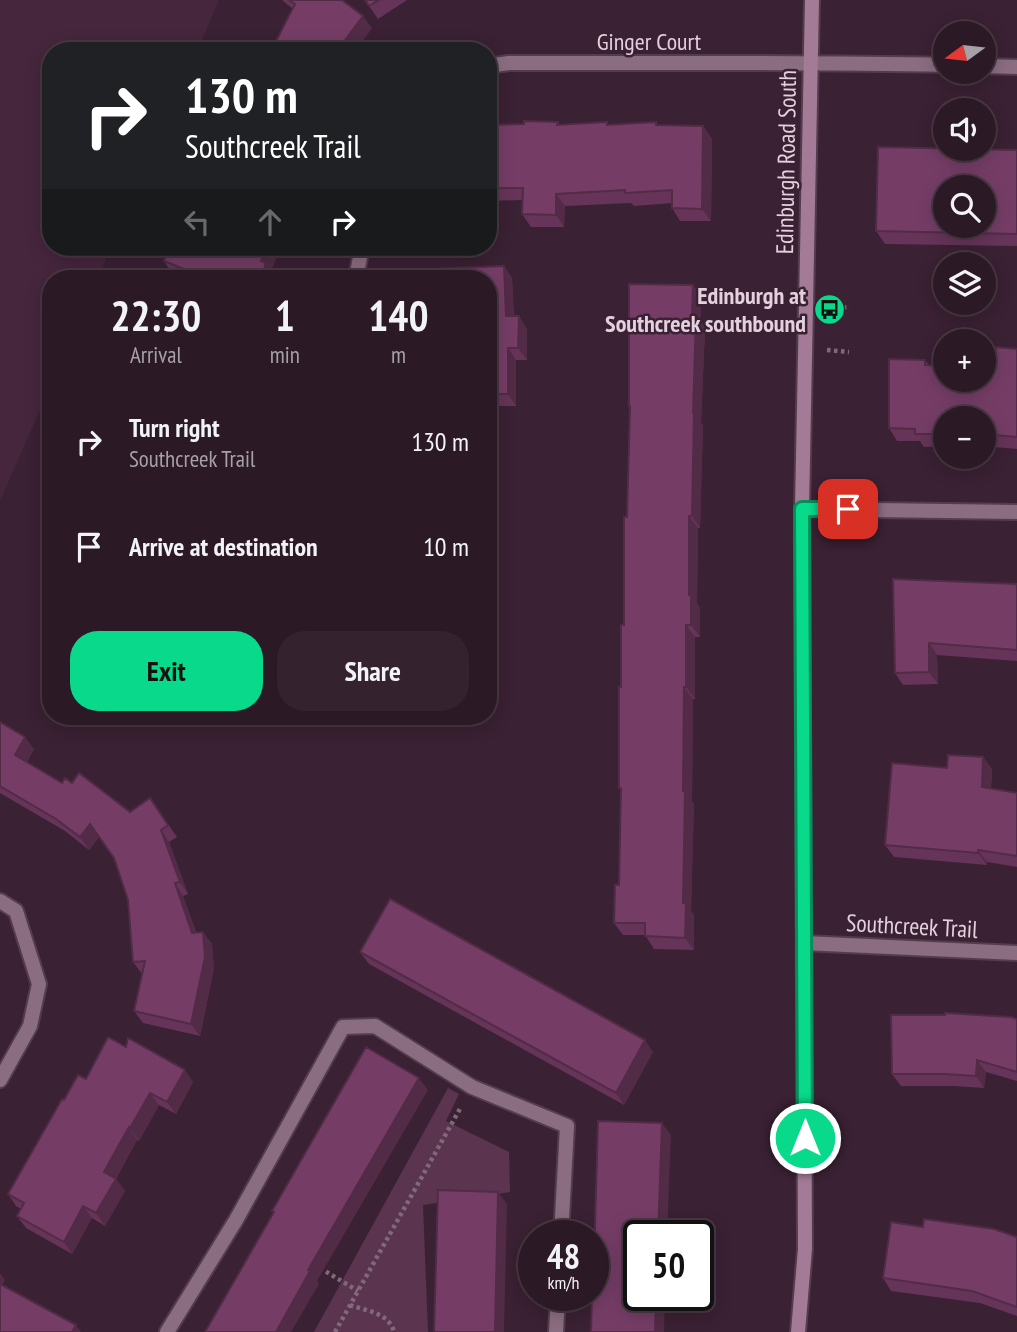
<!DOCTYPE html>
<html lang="en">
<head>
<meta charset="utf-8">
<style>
  :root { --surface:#2c1926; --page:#34222e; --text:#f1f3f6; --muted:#a6a0a7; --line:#483843; --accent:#08d98b }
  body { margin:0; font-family:"PT Sans Narrow",sans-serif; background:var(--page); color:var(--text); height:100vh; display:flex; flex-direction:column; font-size:26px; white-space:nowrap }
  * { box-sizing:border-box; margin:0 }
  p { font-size:23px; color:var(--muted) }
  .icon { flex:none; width:38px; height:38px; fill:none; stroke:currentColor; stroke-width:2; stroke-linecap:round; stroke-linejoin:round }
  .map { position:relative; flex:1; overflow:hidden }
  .panel { position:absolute; left:42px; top:270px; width:455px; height:455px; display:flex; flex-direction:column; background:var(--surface); border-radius:28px; box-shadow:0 4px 18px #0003,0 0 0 2px var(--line) }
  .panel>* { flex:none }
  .banner { position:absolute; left:42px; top:42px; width:455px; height:214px; border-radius:28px; box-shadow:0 4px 18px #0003,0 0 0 2px var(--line); background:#202124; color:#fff; overflow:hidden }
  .needle { width:46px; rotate:255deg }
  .buttons { position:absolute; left:933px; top:21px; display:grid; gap:14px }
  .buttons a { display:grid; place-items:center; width:63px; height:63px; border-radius:50%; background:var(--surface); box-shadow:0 4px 18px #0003,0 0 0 2px var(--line); font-size:35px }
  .speed { position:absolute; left:518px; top:1220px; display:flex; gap:14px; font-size:35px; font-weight:700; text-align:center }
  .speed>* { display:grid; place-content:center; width:91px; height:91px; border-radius:50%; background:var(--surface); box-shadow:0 4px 18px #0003,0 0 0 2px var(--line); line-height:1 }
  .speed small { font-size:18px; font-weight:400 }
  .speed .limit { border:4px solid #111; border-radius:10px; background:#fff; color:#111 }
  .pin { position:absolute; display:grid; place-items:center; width:60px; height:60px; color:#fff; margin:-30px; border-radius:14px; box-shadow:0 4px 10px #0006 }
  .me { position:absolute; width:77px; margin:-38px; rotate:0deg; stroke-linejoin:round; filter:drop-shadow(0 0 5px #0008) }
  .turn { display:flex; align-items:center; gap:24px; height:147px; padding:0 28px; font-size:32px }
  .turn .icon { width:91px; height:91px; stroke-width:2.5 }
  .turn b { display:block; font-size:49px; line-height:60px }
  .lanes { display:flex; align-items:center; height:66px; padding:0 28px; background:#0003; justify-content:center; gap:35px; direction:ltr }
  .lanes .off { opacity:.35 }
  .eta { display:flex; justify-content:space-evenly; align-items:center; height:119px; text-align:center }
  .eta b { font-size:42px; font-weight:700; line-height:49px }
  .primary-button { display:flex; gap:14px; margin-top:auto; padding:14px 28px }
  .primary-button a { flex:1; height:80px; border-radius:28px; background:var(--accent); color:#111; font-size:28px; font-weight:700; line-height:80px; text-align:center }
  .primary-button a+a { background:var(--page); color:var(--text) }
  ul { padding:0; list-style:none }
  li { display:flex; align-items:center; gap:21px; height:105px; padding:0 28px }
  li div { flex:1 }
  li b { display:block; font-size:26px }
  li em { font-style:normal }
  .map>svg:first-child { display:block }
  .built { fill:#46263d }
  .green { fill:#5b3450 }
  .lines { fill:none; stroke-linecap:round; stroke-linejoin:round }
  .lane-casing { stroke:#533d4d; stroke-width:18 }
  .street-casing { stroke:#533d4d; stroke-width:18 }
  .secondary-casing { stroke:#533d4d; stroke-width:18 }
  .path { stroke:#806a79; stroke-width:4.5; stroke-dasharray:3.5 3.5; stroke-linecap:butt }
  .lane { stroke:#8b6d81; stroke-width:14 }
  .street { stroke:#8b6d81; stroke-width:14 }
  .secondary { stroke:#a37b96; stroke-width:14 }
  .wall { fill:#653458 }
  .shaded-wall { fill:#522b47 }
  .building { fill:#753d66; stroke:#522b47; stroke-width:2; fill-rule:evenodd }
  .route-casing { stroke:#058d5a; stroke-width:18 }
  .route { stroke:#08d98b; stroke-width:12 }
  .labels { text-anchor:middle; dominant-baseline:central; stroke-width:5; stroke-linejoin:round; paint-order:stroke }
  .street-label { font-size:24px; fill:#e3d1dd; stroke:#3a2133 }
  .poi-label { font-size:24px; font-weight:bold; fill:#e3d1dd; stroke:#3a2133; text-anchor:end }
</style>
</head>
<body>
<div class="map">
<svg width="1017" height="1332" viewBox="0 0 1017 1332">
  <rect width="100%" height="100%" fill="#3a2133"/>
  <path class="built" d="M0,0H219L197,51H51V247H111L98,278H51V385L0,501Z"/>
  <path class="green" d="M448,1088L459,1094L446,1121L509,1152L510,1192L423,1205L428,1332H314Z"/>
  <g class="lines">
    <defs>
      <path id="lane" d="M167,1332L236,1220L343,1027L375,1026L472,1087L567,1126L561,1236
        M556,1332L558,1295"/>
      <path id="street" d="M488,66L509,63C654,63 800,62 945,65
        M984,66L1017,67
        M356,278L362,247
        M802,509L1017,512
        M0,901L16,911L39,984L30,1026L0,1080
        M804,943L1017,953"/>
      <path id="secondary" d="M798,1332L805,1249L802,509L812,0"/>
    </defs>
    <use href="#lane" class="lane-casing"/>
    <use href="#street" class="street-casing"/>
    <use href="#secondary" class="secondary-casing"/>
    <path class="path" d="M829,309L850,307
      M827,350L849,352
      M320,1268L358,1291
      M350,1305C367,1311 389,1313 394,1332
      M335,1332L461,1107"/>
    <use href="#lane" class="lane"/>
    <use href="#street" class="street"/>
    <use href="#secondary" class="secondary"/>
  </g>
  <path class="wall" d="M282,0H342L372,28L355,51H271L293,9Z
    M365,0H407L378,19Z
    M558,122L560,125L607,122L609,125L703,126L712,139L711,221H680L672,208V203L634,206L631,203L565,206L564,227H531L522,214V200L488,201V125Z
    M1017,150V246L885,244L876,231Z
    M169,247H281L271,270L275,275L274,278H184L172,274L164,261Z
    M504,266L512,278L514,316L527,329V360H516V406H491V466L488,484V278Z
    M693,285L701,297V323L705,328L701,423L703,425L700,528H698L697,603L700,608V637H695V699H693L692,801L694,804L691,911L694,915V950L654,949L645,935H623L614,923L619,885L621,790L619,788L621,687L624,625L630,408L629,406Z
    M1017,349V449L984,446V418H945V446L924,447L920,441H897L889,428L925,360L929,365L994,367Z
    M893,579L1017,584V661L937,655L938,684L903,685L895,673Z
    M0,722L34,749L27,762L62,783H72L130,812L150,798L177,837L169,842L188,894L183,896L196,932H203L212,944L214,969L200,1036L143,1023L134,1011L142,974L133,962L128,900L114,858L99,837L89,850L65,831L0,793Z
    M983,757L992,769L991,789L1017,793V867L987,862V865L894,857L885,845L947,768Z
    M360,952L653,1052L624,1105L369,964Z
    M1017,1019V1081L986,1072L984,1088L953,1086H901L892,1074Z
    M86,1079L193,1082L176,1114L159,1105L139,1141L137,1140L116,1179L125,1191L105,1226L92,1218L72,1254L26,1228L17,1216L21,1209L16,1206L8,1194L64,1100Z
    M923,1227L1017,1237V1316L980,1303L891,1291L883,1278Z"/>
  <path class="shaded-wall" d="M363,16L372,28L355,51H337Z
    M703,126L712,139L711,221L702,209Z
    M556,194L565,206L564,227L556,215Z
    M267,247H281L271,270L275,275L274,278H261V261Z
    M504,266L512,278L514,329L506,316Z
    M693,285L701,297V323L705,328L701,423L703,425L700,528L692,516Z
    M519,316L527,329V360L518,348Z
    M508,348L516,360V406L508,394Z
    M488,401L491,406V466L488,484Z
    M689,516L698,528L697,603L700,608V637L691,625L689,595Z
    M489,536L497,549L488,572Z
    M686,625L695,637V699L686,687Z
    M929,643L937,655L938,684L929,672Z
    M684,687L693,699L692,801L694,804L691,911L694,915V950L685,938L683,903Z
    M25,737L34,749L24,767L15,755Z
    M983,757L992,769L990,800L982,787Z
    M90,824L99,836L89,850L80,837Z
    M161,830L169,842L188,894L180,882Z
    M978,850L987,862V865L978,853Z
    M175,883L183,896L200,945L192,933Z
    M203,932L212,944L214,969L200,1036L191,1024Z
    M645,1040L653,1052L624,1105L616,1093Z
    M977,1060L986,1072L984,1088L976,1076Z
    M185,1070L193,1082L176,1114L167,1102Z
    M419,1078L428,1090L317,1281L319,1284L291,1332H276L308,1270Z
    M150,1093L159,1105L139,1141L130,1128Z
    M662,1123L671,1135L667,1236H658Z
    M129,1127L137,1140L113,1184L104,1172Z
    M116,1179L125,1191L105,1226L96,1213Z
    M498,1192L507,1204L504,1332H495Z
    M83,1206L92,1218L72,1254L64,1242Z
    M0,1273L5,1280L0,1290Z
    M656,1295H665L664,1332H655Z
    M76,1325L81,1332H72Z"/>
  <path class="building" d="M289,0H342L363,16L337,51H271L295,4Z
    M365,0H379L369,6Z
    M524,121L558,122L557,125L607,122V125L656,122V125L703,126L702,209L672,208V190L625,193V190L556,194V215L522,214L523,188H488V125L524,124Z
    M878,147L1017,150V234L876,231ZM945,187H984V226H945Z
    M169,247H267L261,261L266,263L261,278H186L189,271L164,261Z
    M504,266L506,316H519L518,348H508V394H488V278H430V269Z
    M629,284L693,285L692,315H696L693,413H694L692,516H689V595H691V625H686V687H684L683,791H685L683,903H686L685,938L645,936V923H614L615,885H619L621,788H619V687H621V625H624V517H627L630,406H629Z
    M996,347L1017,349V437L984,434V418H945V434H915V429L889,428V359L925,360V365L945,366V380H984V367H994Z
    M893,579L1017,584V650L929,643V672L895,673Z
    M0,722L25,737L15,755L62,783L65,778L72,783L79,773L130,812L150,798L168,825L161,830L180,882L175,883L192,933L203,932L205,957L191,1024L134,1011L145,961L133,962L128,900L114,858L90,824L80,837L56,819L0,786Z
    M948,755L983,757L982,787L1017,793V856L978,850V853L885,845L892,763L947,768Z
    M390,899L645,1040L616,1093L360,952Z
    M945,1013L1011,1017L1017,1019V1072L977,1060L976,1076L945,1074H892L891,1015H945Z
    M108,1037L126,1047L128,1038L185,1070L167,1102L150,1093L130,1128L129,1127L104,1172L116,1179L96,1213L83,1206L64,1242L17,1216L24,1203L8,1194L62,1099L64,1100L78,1075L86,1079Z
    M366,1047L419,1078L308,1270L310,1271L276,1332H205L274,1212L272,1211Z
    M598,1121L662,1123L658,1236H639V1295H656L655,1332H591L592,1295H593Z
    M438,1190L498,1192L495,1332H434Z
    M924,1219L994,1229L1017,1237V1307L972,1291L883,1278L891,1222L923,1227Z
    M0,1284L76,1325L72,1332H0Z"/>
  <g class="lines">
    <defs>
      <path id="route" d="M805,1138L802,509H848"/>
    </defs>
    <use href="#route" class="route-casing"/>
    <use href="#route" class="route"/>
  </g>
  <defs>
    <symbol id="bus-disc" viewBox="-11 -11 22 22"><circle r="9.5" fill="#08d98b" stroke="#3a2133"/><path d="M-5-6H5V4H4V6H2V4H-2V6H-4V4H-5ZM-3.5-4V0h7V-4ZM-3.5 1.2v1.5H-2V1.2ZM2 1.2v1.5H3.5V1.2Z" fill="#111"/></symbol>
  </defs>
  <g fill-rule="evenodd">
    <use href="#bus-disc" x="812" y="292" width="35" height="35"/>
  </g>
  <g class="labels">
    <g class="street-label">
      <text x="649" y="41">Ginger Court</text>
      <text transform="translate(786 162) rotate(-89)">Edinburgh Road South</text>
      <text transform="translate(912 926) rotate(3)">Southcreek Trail</text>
    </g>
    <g class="poi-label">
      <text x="806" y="295">Edinburgh at<tspan x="806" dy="28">Southcreek southbound</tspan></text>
    </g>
  </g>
</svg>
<div class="buttons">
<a><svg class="needle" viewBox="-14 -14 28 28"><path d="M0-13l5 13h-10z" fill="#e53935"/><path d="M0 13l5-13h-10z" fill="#a6a0a7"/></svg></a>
<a><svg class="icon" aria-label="sound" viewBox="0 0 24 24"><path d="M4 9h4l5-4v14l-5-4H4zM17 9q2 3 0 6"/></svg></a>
<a><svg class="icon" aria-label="search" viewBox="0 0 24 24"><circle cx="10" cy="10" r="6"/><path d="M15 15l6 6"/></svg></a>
<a><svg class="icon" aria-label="layers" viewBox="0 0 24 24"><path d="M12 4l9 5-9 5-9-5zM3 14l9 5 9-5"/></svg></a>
<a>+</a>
<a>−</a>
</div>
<div class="speed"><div>48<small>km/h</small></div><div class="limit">50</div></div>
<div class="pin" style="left:848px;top:509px;background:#d93025"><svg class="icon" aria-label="arrive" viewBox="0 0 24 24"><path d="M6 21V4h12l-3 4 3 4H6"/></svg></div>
<svg class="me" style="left:805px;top:1138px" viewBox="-20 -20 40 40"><circle r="17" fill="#08d98b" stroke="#fff" stroke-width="3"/><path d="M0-11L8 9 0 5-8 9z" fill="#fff"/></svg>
<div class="banner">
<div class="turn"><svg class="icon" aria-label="right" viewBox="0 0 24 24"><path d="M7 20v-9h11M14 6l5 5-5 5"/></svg><div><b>130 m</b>Southcreek Trail</div></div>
<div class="lanes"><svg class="icon off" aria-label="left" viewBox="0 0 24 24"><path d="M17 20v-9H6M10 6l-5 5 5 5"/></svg><svg class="icon off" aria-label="ahead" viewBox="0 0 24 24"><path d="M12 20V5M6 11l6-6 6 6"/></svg><svg class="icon" aria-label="right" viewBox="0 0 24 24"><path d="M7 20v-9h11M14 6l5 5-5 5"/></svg></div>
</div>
<section class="panel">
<div class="eta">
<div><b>22:30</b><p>Arrival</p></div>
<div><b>1</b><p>min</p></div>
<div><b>140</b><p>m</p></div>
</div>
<ul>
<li><svg class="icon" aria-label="right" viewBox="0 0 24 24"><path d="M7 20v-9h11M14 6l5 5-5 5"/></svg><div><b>Turn right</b><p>Southcreek Trail</p></div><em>130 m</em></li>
<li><svg class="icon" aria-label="arrive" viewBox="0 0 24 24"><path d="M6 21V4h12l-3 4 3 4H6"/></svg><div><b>Arrive at destination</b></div><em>10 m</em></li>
</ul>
<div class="primary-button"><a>Exit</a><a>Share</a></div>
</section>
</div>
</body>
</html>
